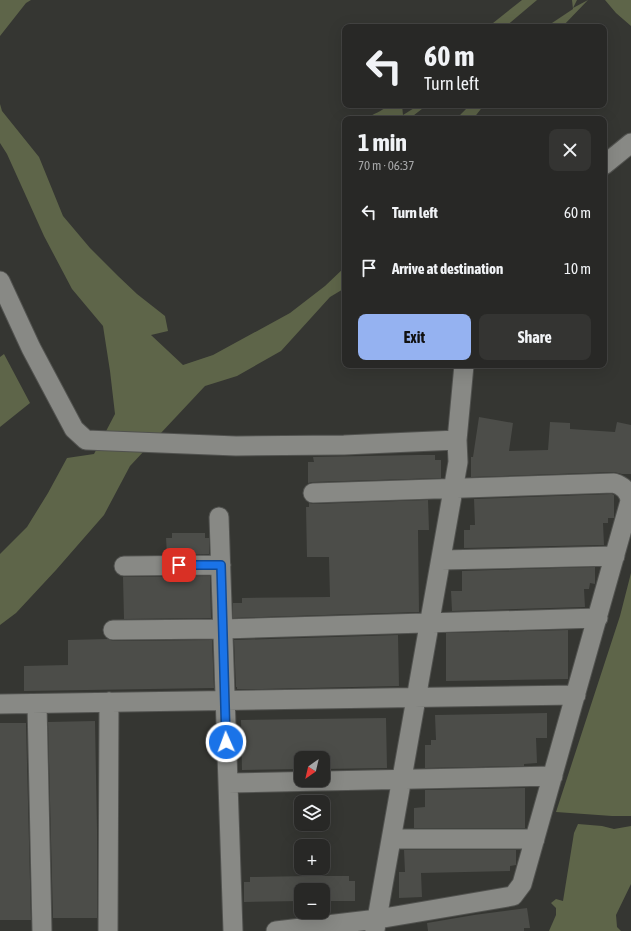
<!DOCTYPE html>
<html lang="en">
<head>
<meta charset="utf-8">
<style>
  :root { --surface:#282826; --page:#343432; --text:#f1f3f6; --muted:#a5a6a7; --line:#444443; --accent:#95b2f1 }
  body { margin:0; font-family:"Asap Condensed",sans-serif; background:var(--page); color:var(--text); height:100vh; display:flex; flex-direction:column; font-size:15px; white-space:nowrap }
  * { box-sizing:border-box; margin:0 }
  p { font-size:13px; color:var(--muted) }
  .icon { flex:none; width:22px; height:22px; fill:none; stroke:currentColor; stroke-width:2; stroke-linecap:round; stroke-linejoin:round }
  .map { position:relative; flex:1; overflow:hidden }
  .drawer { position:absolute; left:342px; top:116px; width:265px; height:252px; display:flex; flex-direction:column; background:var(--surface); border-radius:8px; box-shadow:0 4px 16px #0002,0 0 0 1px var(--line) }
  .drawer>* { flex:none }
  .hud { position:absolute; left:342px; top:24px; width:265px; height:84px; border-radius:8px; box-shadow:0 4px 16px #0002,0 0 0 1px var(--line); background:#282826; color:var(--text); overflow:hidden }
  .needle { width:26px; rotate:214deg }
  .fabs { position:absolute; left:294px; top:751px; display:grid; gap:8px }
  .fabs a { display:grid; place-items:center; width:36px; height:36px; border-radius:8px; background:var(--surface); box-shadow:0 4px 16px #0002,0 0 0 1px var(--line); font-size:20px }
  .pin { position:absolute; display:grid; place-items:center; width:34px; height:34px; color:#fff; margin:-17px; border-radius:8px; box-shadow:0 2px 6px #0006 }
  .me { position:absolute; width:44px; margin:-22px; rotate:358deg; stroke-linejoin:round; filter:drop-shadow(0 0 3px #0008) }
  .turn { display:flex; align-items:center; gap:14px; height:84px; padding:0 16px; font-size:18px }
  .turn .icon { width:52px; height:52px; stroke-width:2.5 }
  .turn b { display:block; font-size:28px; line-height:34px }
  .round { display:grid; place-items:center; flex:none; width:42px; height:42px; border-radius:8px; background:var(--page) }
  .headline { display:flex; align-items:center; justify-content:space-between; height:68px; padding:0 16px }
  h1 { font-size:24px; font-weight:700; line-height:30px }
  .primary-button { display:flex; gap:8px; margin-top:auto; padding:8px 16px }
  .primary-button a { flex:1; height:46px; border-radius:8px; background:var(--accent); color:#111; font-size:16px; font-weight:700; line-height:46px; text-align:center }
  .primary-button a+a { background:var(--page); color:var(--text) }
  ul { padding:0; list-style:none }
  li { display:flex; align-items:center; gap:12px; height:56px; padding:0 16px }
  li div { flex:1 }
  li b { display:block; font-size:15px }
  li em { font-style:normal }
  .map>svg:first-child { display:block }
  .water { fill:#5e6549 }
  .building { fill:#4c4d49 }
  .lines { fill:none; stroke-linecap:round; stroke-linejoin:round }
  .minor-casing { stroke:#51524f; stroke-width:21 }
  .minor { stroke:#888985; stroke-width:19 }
  .route-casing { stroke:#114b97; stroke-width:10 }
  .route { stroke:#1a73e8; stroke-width:7 }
</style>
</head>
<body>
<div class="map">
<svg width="631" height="931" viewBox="0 0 631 931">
  <rect width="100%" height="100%" fill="#353632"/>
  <path class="water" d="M0,0H31L26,3L0,36Z
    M522,0H537L505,27H488Z
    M572,0H577L573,8L588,0L562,27H546L573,9Z
    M605,0H631V26L616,13Z
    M0,104L2,111L39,157L63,216L90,248L118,276L137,294L165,316L168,331L151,335L183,365L213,355L290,313L325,286L345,267V288L330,297L281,351L237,376L205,386L130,466L104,515L56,570L16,613L0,625V554L27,527L48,493L67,458L94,454L115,414L110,371L103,326L72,289L44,236L7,154L0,143Z
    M388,105H402L403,115L419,105H427L409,119H367C373,113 382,112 388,105Z
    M470,105H484L473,119H456Z
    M4,354L30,403L0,427V357Z
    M631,573V816H612L556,812L620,616Z
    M578,824L602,826L614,829L631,826V884L616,915L617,927L621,931H549L556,915V908L551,903L556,899L563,901L574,833Z"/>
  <path class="building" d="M479,417L513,423L509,451L548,450L550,422L570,423V429L615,432L617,422L631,425V474H622L614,472L471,477V457H473Z
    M417,455H435V460H441V478L313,482L308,483V462H314L313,457Z
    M612,494L614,495V518H608V523H603L604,545L464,548V530H470V525H475L474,499Z
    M428,500L429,530H418L419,612L233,618V603H242V598L330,597L329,557H307L306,507H309V503L313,504Z
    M172,533H205V538H209V554L167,555L166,538H172Z
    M595,567V584L590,583L589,589H584L585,607L452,611L451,591H462V571Z
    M210,576L211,618L124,619L123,577Z
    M568,630V679L446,681V633Z
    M398,635L399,686L263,689H237V687H236L234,640Z
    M108,639L113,641L212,640L214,688L24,691V666L68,665V640Z
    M547,713V738H536L537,763L524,764V766L425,768V745H431V740H436L435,715Z
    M386,718L387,768L323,769V758H301V769L242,770L241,720Z
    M95,721L97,829V918H53L48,722Z
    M0,723H26L31,920H0Z
    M525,788V828H414V808L425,807V790Z
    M404,850H516V865L510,866V871L421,873L422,897L399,898V872H405Z
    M309,876H349V881H355V901H323V890H301V901L244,902V882H250V877Z
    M527,908L530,928H524V931H428L427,923L474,915Z"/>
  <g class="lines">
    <defs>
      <path id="minor" d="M604,165L631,143
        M0,281L31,348L74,429L86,440L236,446L344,445L457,440
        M219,517L233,931
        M441,560L615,556
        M124,566L221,565
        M113,630L223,629L598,618
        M0,704L576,695
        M37,704L42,931
        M228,783L553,776
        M392,839H535
        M375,930L458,462L457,440L464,365
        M108,931L109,702
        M276,931L378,919L513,896L522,884L630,501C629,491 623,486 614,483L313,493"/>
    </defs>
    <use href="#minor" class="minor-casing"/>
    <use href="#minor" class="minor"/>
  </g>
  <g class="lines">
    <defs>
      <path id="route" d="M179,565H221L226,742"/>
    </defs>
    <use href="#route" class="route-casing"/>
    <use href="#route" class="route"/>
  </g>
</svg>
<div class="fabs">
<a><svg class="needle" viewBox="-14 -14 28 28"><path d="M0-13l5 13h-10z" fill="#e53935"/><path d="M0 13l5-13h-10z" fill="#a5a6a7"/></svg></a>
<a><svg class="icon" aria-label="layers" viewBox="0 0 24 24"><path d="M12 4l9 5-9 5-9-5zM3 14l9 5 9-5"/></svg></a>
<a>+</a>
<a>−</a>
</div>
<div class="pin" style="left:179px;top:565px;background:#d93025"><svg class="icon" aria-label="arrive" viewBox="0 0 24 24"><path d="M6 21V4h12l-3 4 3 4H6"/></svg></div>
<svg class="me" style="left:226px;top:742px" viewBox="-20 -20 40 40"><circle r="17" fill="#1a73e8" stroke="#fff" stroke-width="3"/><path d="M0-11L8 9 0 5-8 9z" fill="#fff"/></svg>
<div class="hud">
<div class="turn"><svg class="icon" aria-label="left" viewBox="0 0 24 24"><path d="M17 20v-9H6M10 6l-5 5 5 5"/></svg><div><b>60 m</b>Turn left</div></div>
</div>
<section class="drawer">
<div class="headline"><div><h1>1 min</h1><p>70 m · 06:37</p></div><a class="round"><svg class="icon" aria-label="close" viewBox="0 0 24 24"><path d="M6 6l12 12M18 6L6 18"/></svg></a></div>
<ul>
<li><svg class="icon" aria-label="left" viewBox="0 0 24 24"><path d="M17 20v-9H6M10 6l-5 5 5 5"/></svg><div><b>Turn left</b></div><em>60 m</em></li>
<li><svg class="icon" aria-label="arrive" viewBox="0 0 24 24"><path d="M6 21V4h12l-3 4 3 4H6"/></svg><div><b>Arrive at destination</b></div><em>10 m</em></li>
</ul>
<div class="primary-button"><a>Exit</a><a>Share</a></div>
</section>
</div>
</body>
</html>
